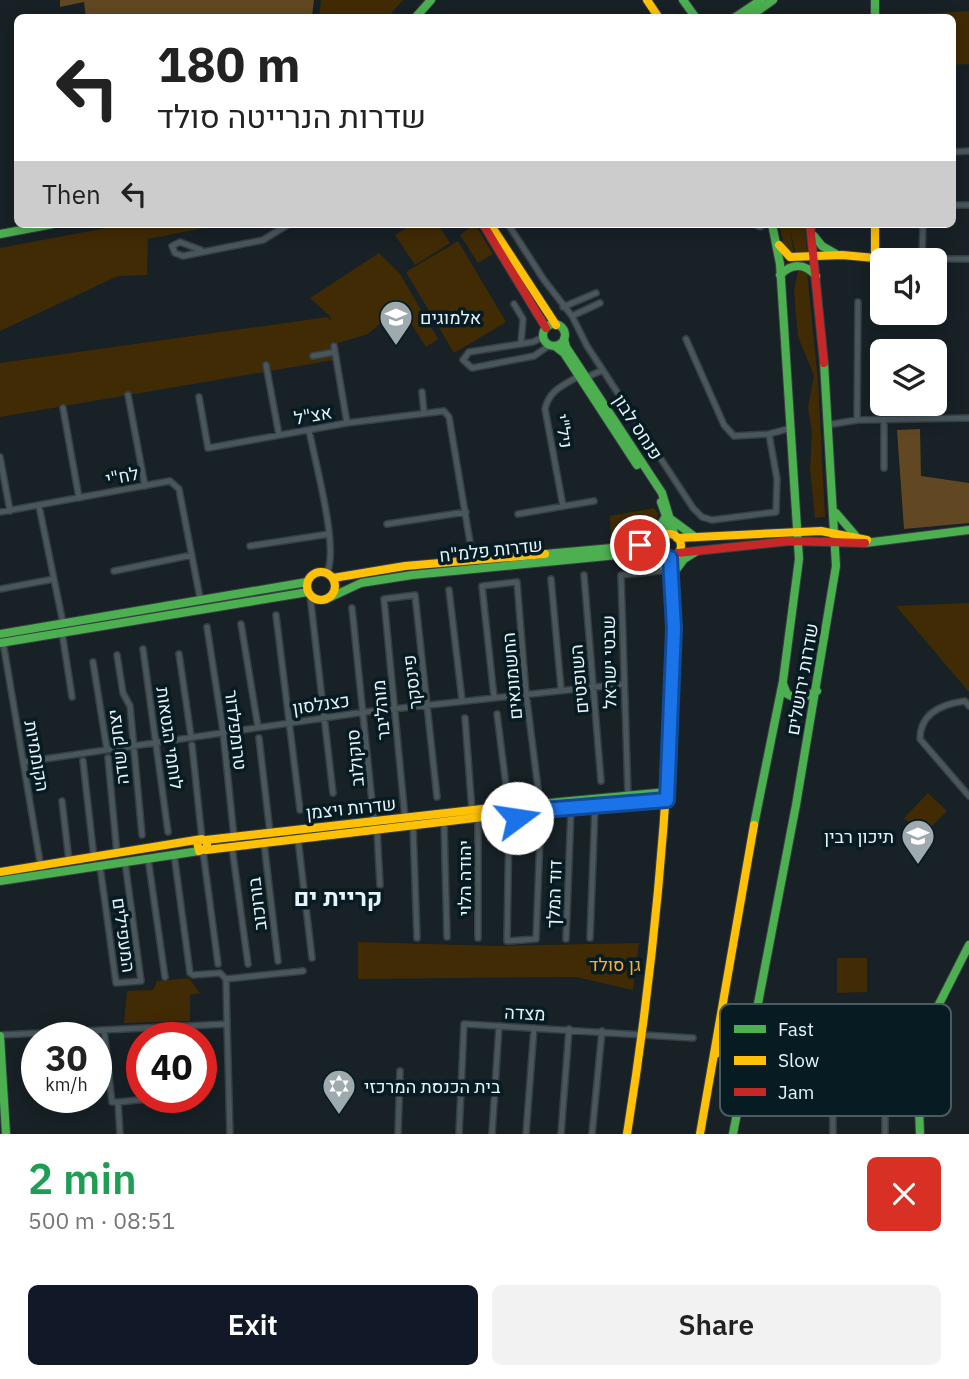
<!DOCTYPE html>
<html lang="en">
<head>
<meta charset="utf-8">
<style>
  :root { --surface:#fff; --page:#f2f2f2; --text:#222; --muted:#767676; --accent:#111827 }
  body { margin:0; font-family:"IBM Plex Sans",Heebo,sans-serif; background:var(--page); color:var(--text); height:100vh; display:flex; flex-direction:column; font-size:26px; white-space:nowrap }
  * { box-sizing:border-box; margin:0 }
  p { font-size:23px; color:var(--muted) }
  .icon { flex:none; width:38px; height:38px; fill:none; stroke:currentColor; stroke-width:2; stroke-linecap:round; stroke-linejoin:round }
  .map { position:relative; height:1134px; overflow:hidden }
  .sheet { display:flex; flex-direction:column; background:var(--surface); flex:1 }
  .sheet>* { flex:none }
  .top-card { position:absolute; left:14px; top:14px; width:942px; height:214px; border-radius:10px; box-shadow:0 4px 18px #0003; background:#fff; color:var(--text); overflow:hidden }
  .buttons { position:absolute; left:870px; top:248px; display:grid; gap:14px }
  .buttons a { display:grid; place-items:center; width:77px; height:77px; border-radius:10px; background:var(--surface); box-shadow:0 4px 18px #0003; font-size:35px }
  .speed { position:absolute; left:21px; top:1022px; display:flex; gap:14px; font-size:35px; font-weight:700; text-align:center }
  .speed>* { display:grid; place-content:center; width:91px; height:91px; border-radius:50%; background:var(--surface); box-shadow:0 4px 18px #0003; line-height:1 }
  .speed small { font-size:18px; font-weight:400 }
  .speed .limit { border:10px solid #d22; background:#fff; color:#111 }
  .pin { position:absolute; display:grid; place-items:center; width:60px; height:60px; color:#fff; margin:-30px; border:4px solid #fff; border-radius:50%; box-shadow:0 2px 7px #0007 }
  .me { position:absolute; width:77px; margin:-38px; rotate:76deg; stroke-linejoin:round; filter:drop-shadow(0 0 5px #0008) }
  .turn { display:flex; align-items:center; gap:24px; height:147px; padding:0 28px; font-size:32px }
  .turn .icon { width:91px; height:91px; stroke-width:2.5 }
  .turn b { display:block; font-size:49px; line-height:60px }
  .then { display:flex; align-items:center; height:66px; padding:0 28px; background:#0003; gap:14px; font-size:26px }
  .round { display:grid; place-items:center; flex:none; width:74px; height:74px; border-radius:10px; background:var(--page) }
  .headline { display:flex; align-items:center; justify-content:space-between; height:119px; padding:0 28px }
  h1 { font-size:42px; font-weight:600; line-height:52px; color:#1e9e55 }
  .action { display:flex; gap:14px; margin-top:auto; padding:14px 28px }
  .action a { flex:1; height:80px; border-radius:10px; background:var(--accent); color:#fff; font-size:28px; font-weight:600; line-height:80px; text-align:center }
  .action a+a { background:var(--page); color:var(--text) }
  .map>svg:first-child { display:block }
  .green { fill:#412b05 }
  .forest { fill:#624822 }
  .lines { fill:none; stroke-linecap:round; stroke-linejoin:round }
  .street-casing { stroke:#363e42; stroke-width:8 }
  .fast-casing { stroke:#363e42; stroke-width:10 }
  .slow-casing { stroke:#363e42; stroke-width:10 }
  .jam-casing { stroke:#363e42; stroke-width:10 }
  .street { stroke:#49575d; stroke-width:5 }
  .fast { stroke:#4caf50; stroke-width:8 }
  .slow { stroke:#ffc107; stroke-width:8 }
  .jam { stroke:#c62828; stroke-width:8 }
  .route-casing { stroke:#114b97; stroke-width:18 }
  .route { stroke:#1a73e8; stroke-width:12 }
  .labels { text-anchor:middle; dominant-baseline:central; stroke-width:7; stroke-linejoin:round; paint-order:stroke }
  .poi-label { font-size:18px; fill:#e7f3f8; stroke:#071b22; text-anchor:start }
  .street-label { font-size:18px; fill:#e7f3f8; stroke:#071b22 }
  .park-label { font-size:18px; fill:#faac36; stroke:#071b22 }
  .district-label { font-size:24px; font-weight:bold; fill:#e7f3f8; stroke:#071b22 }
  .key { fill:#071b22; stroke:#4a5c62; stroke-width:2 }
  .key-label { font-size:19px; fill:#e7f3f8 }
</style>
</head>
<body>
<div class="map">
<svg width="969" height="1134" viewBox="0 0 969 1134">
  <rect width="100%" height="100%" fill="#172126"/>
  <path class="green" d="M321,0H403L388,17H319Z
    M969,11V64L952,65V18L917,17L916,14Z
    M127,224H224L148,239L147,275L118,276L0,331V248Z
    M412,224H438L450,243L415,265L395,235Z
    M475,224L493,254L478,263L460,235Z
    M779,224H805L807,254L796,255L790,230L794,255L786,253Z
    M458,241L506,322L454,353L406,272Z
    M379,253L400,274L438,339L426,347L400,306L368,334L338,343L340,359L0,417V363L328,317L331,322L330,316L310,298Z
    M798,271L807,273L818,381L825,517L815,518L810,468L812,432L808,408L814,375L798,337L794,291Z
    M654,508L658,514L655,527L648,535L611,541L610,516Z
    M969,603V692L896,606Z
    M928,793L947,811L922,836L904,818Z
    M358,942L497,946L639,943L633,990L576,977L358,979Z
    M837,958H867V992L837,993Z
    M189,978L200,993L190,995V1021L124,1023L127,991L153,990L157,981Z"/>
  <path class="forest" d="M60,0H314L312,17L86,18L84,2L60,7Z
    M920,429L921,476L969,483V523L904,529L897,430Z"/>
  <g class="lines">
    <defs>
      <path id="street" d="M952,152L969,151
        M952,205H969
        M508,224L544,280L572,316L587,346L693,508L702,517L712,520L776,512L777,479L769,434
        M754,224L760,227L765,224
        M201,250L180,242L172,246L175,253L183,256L263,240L289,224
        M875,258L969,259
        M922,259L923,224
        M514,304L523,319L521,343
        M563,307L596,293
        M572,316L600,303
        M543,337L533,342L469,352L463,360L472,368L534,356L550,345
        M686,339L724,425L734,436L769,434L791,428
        M334,346L347,423
        M313,356L335,352
        M266,365L279,435
        M587,377L603,370
        M422,392L424,412
        M128,395L145,486
        M199,397L208,448L347,423L444,411L449,417L473,560
        M63,408L79,498
        M857,420L858,302
        M884,420V468
        M827,425L857,420L969,418
        M309,430C315,462 339,547 327,573
        M0,457L10,511
        M39,506L63,623
        M563,506L545,409C549,390 564,385 579,376
        M0,512L170,481L179,489L200,598
        M518,514L594,501
        M387,524L466,512
        M250,546L329,534
        M114,571L192,555
        M584,575L601,781
        M551,579L561,688
        M0,589L54,579
        M449,590L462,700
        M310,595L333,793
        M352,608L374,821
        M276,615L300,810
        M241,624L258,727
        M207,627L223,731L234,837
        M62,632L72,697
        M3,642L41,868
        M143,649L168,832
        M179,654L191,736
        M117,655L123,693L130,706L142,835
        M93,662L107,750
        M494,697L482,586L517,582L526,693L540,804
        M969,706L965,701C942,704 920,713 920,739L969,796
        M497,714L508,801
        M465,718L472,811
        M259,738L270,833
        M192,745L202,839
        M108,758L117,854
        M83,761L94,858
        M24,762L365,712L623,684
        M628,796L621,575L668,570
        M62,801L69,861
        M405,818L384,599L415,595L437,797
        M478,818V938
        M509,821L507,941L536,939L541,811
        M444,822L447,937
        M413,825L417,938
        M377,830L380,885
        M298,839L312,958
        M264,843L278,961
        M232,847L248,964
        M203,851L218,964
        M174,854L190,973
        M148,858L165,977
        M100,866L116,983L141,981L125,862
        M590,938L595,806
        M566,939L571,809
        M193,975L220,973L226,979
        M227,1024L226,979L303,971
        M104,1030L112,1102H118
        M0,1035L227,1024L230,1134
        M832,1046L833,1134
        M885,1047V1134
        M118,1102L170,1097
        M118,1102L120,1134
        M398,1134L400,1071
        M459,1134L464,1024L693,1038
        M492,1134L499,1026
        M526,1134L534,1028
        M561,1134L569,1029
        M592,1134L602,1031"/>
      <path id="fast" d="M683,0L696,18
        M875,0V18
        M415,18L431,0
        M734,18L761,0
        M748,18L773,0
        M0,234L53,224
        M814,236L822,246L836,254
        M780,275C792,263 805,263 816,276
        M543 335a11 11 0 1 1 22 0a11 11 0 1 1-22 0Z
        M564,339L566,347L662,493L675,536
        M555,346L564,353L637,465
        M661,502L666,516V534
        M836,513L855,535
        M672,520L695,537
        M651,540L666,516
        M865,543L969,530
        M545,554L657,544
        M645,554L654,557L672,575L684,559L697,551
        M670,558L673,649
        M331,597L361,583L412,575L658,551
        M0,634L307,582
        M0,643L308,592
        M783,684L787,694L799,700L817,691
        M499 811a10 10 0 1 1 20 0a10 10 0 1 1-20 0Z
        M517,806L667,792
        M754,825L783,681L799,559L780,264L772,224
        M0,881L199,851
        M920,1032L937,1008L969,945
        M0,1036L6,1134
        M917,1054L920,1134
        M733,1134L796,805L836,566L824,363"/>
      <path id="slow" d="M647,0L659,18
        M490,224L556,325
        M779,245L790,257L842,255L875,258V224
        M657 546a12 12 0 1 1 24 0a12 12 0 1 1-24 0Z
        M677,538L821,531L867,540
        M307 586a14 14 0 1 1 28 0a14 14 0 1 1-28 0Z
        M333,578L405,566L545,554
        M519,812L667,800
        M206,840L500,807
        M206,850L500,815
        M0,872L202,839L207,842V848L199,851L197,842
        M904 1043a11 11 0 1 1 22 0a11 11 0 1 1-22 0Z
        M714,1055L734,1043L750,1039L832,1046L904,1047
        M627,1134C653,973 668,812 673,649
        M700,1134L754,825"/>
      <path id="jam" d="M483,224L546,328
        M810,224L824,363
        M678,553L790,541L865,543"/>
    </defs>
    <use href="#street" class="street-casing"/>
    <use href="#fast" class="fast-casing"/>
    <use href="#slow" class="slow-casing"/>
    <use href="#jam" class="jam-casing"/>
    <use href="#street" class="street"/>
    <use href="#fast" class="fast"/>
    <use href="#slow" class="slow"/>
    <use href="#jam" class="jam"/>
  </g>
  <g class="lines">
    <defs>
      <path id="route" d="M517,818L519,812L667,800L674,628L670,558L660,554L657,544L640,545"/>
    </defs>
    <use href="#route" class="route-casing"/>
    <use href="#route" class="route"/>
  </g>
  <defs>
    <symbol id="school-pin" viewBox="-11 -11 22 30"><path d="M0 17L-7.5 6A9.5 9.5 0 1 1 7.5 6Z" fill="#9eaaae" stroke="#071b22"/><path d="M0-5L7-2L0 1L-7-2ZM-4 1L0 2.5L4 1V4Q0 6-4 4Z" fill="#fff"/></symbol>
    <symbol id="synagogue-pin" viewBox="-11 -11 22 30"><path d="M0 17L-7.5 6A9.5 9.5 0 1 1 7.5 6Z" fill="#9eaaae" stroke="#071b22"/><path d="M0-6.5L5.6 3.2H-5.6ZM0 6.5L5.6-3.2H-5.6Z" fill="#fff"/></symbol>
  </defs>
  <g fill-rule="evenodd">
    <use href="#school-pin" x="377" y="298" width="38" height="52"/>
    <use href="#school-pin" x="899" y="817" width="38" height="52"/>
    <use href="#synagogue-pin" x="320" y="1067" width="38" height="52"/>
  </g>
  <g class="labels">
    <g class="poi-label">
      <text x="420" y="317">אלמוגים</text>
      <text x="894" y="836" text-anchor="end">תיכון רבין</text>
      <text x="364" y="1086">בית הכנסת המרכזי</text>
    </g>
    <g class="street-label">
      <text transform="translate(313 415) rotate(-10)">אצ"ל</text>
      <text transform="translate(638 427) rotate(57)">פנחס לבון</text>
      <text transform="translate(564 431) rotate(81)">ניל"י</text>
      <text transform="translate(122 476) rotate(-11)">לח"י</text>
      <text transform="translate(491 550) rotate(-6)">שדרות פלמ"ח</text>
      <text transform="translate(609 662) rotate(-91)">שבטי ישראל</text>
      <text transform="translate(512 676) rotate(-95)">החשמונאים</text>
      <text transform="translate(579 679) rotate(-95)">השופטים</text>
      <text transform="translate(802 679) rotate(-80)">שדרות ירושלים</text>
      <text transform="translate(412 682) rotate(-97)">פינסקר</text>
      <text transform="translate(321 704) rotate(-8)">כצנלסון</text>
      <text transform="translate(381 710) rotate(-95)">מוהליבר</text>
      <text transform="translate(236 730) rotate(83)">טרומפלדור</text>
      <text transform="translate(170 738) rotate(82)">לוחמי הגטאות</text>
      <text transform="translate(118 747) rotate(-97)">יצחק שדה</text>
      <text transform="translate(37 756) rotate(80)">הקוממיות</text>
      <text transform="translate(355 758) rotate(-95)">סוקולוב</text>
      <text transform="translate(351 808) rotate(-6)">שדרות ויצמן</text>
      <text transform="translate(464 878) rotate(-90)">יהודה הלוי</text>
      <text transform="translate(554 894) rotate(-88)">דוד המלך</text>
      <text transform="translate(257 904) rotate(-97)">בורוכוב</text>
      <text transform="translate(124 935) rotate(82)">המעפילים</text>
      <text transform="translate(525 1013) rotate(3)">מצדה</text>
    </g>
    <g class="park-label">
      <text x="615" y="964">גן סולד</text>
    </g>
    <g class="district-label">
      <text x="338" y="897">קריית ים</text>
    </g>
  </g>
  <rect x="720" y="1004" width="231" height="112" rx="10" class="key"/>
  <rect x="734" y="1025" width="32" height="8" fill="#4caf50"/>
  <rect x="734" y="1056" width="32" height="9" fill="#ffc107"/>
  <rect x="734" y="1088" width="32" height="8" fill="#c62828"/>
  <g class="key-label">
    <text x="778" y="1036">Fast</text>
    <text x="778" y="1067">Slow</text>
    <text x="778" y="1099">Jam</text>
  </g>
</svg>
<div class="buttons">
<a><svg class="icon" aria-label="sound" viewBox="0 0 24 24"><path d="M4 9h4l5-4v14l-5-4H4zM17 9q2 3 0 6"/></svg></a>
<a><svg class="icon" aria-label="layers" viewBox="0 0 24 24"><path d="M12 4l9 5-9 5-9-5zM3 14l9 5 9-5"/></svg></a>
</div>
<div class="speed"><div>30<small>km/h</small></div><div class="limit">40</div></div>
<div class="pin" style="left:640px;top:545px;background:#d93025"><svg class="icon" aria-label="arrive" viewBox="0 0 24 24"><path d="M6 21V4h12l-3 4 3 4H6"/></svg></div>
<svg class="me" style="left:517px;top:818px" viewBox="-20 -20 40 40"><circle r="19" fill="#fff"/><path d="M0-13L10 11 0 6-10 11z" fill="#1a73e8"/></svg>
<div class="top-card">
<div class="turn"><svg class="icon" aria-label="left" viewBox="0 0 24 24"><path d="M17 20v-9H6M10 6l-5 5 5 5"/></svg><div><b>180 m</b>שדרות הנרייטה סולד</div></div>
<div class="then">Then<svg class="icon" aria-label="left" viewBox="0 0 24 24"><path d="M17 20v-9H6M10 6l-5 5 5 5"/></svg></div>
</div>
</div>
<section class="sheet">
<div class="headline"><div><h1>2 min</h1><p>500 m · 08:51</p></div><a class="round" style="background:#d93025;color:#fff"><svg class="icon" aria-label="close" viewBox="0 0 24 24"><path d="M6 6l12 12M18 6L6 18"/></svg></a></div>
<div class="action"><a>Exit</a><a>Share</a></div>
</section>
</body>
</html>
